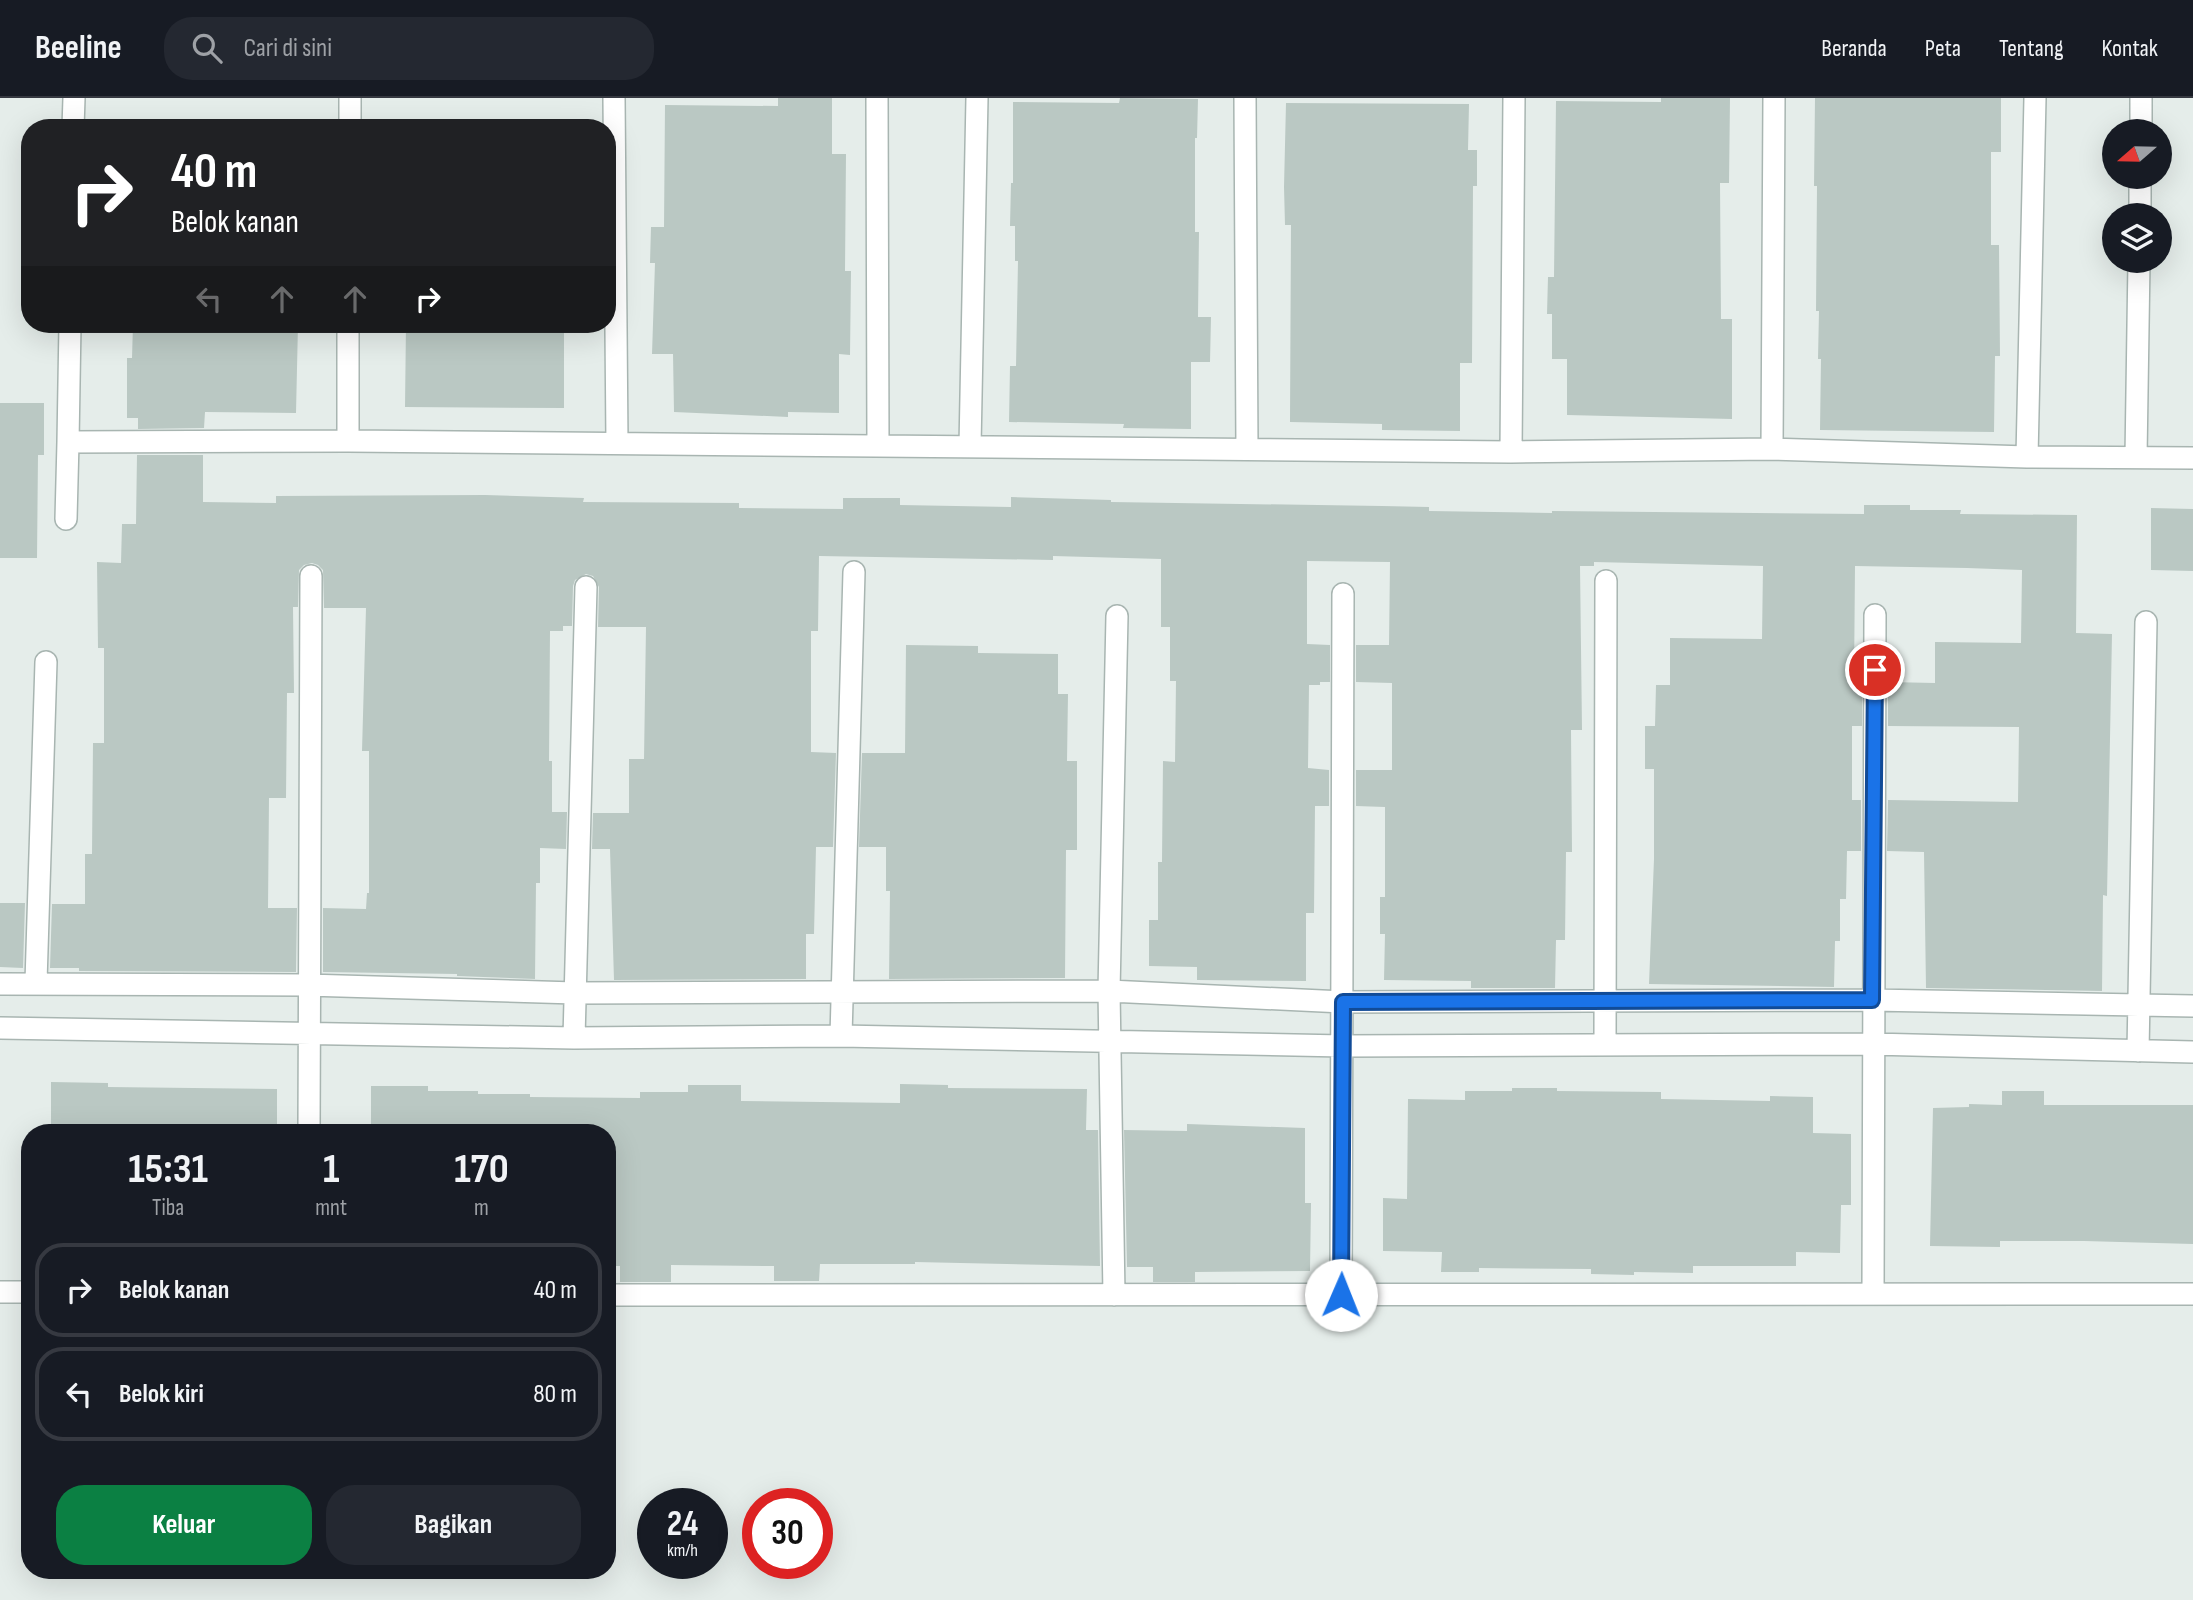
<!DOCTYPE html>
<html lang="id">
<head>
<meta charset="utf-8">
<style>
  :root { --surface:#171b24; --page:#242831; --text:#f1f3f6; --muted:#9ea1a6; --line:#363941; --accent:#0b8043 }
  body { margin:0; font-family:"Sofia Sans Condensed",sans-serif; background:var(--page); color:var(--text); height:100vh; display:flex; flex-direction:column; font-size:26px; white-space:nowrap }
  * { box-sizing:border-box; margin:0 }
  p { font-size:23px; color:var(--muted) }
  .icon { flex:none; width:38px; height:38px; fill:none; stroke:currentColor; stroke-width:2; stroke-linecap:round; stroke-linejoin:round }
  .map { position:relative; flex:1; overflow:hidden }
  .side { position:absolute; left:21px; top:1026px; width:595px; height:455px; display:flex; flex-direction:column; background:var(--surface); border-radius:28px; box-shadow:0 7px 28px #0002 }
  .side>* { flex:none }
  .hud { position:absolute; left:21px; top:21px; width:595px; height:214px; border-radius:28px; box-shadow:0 7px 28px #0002; background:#202124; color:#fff; overflow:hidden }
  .needle { width:46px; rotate:250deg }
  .fabs { position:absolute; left:2102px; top:21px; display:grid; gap:14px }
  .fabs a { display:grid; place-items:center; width:70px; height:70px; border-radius:50%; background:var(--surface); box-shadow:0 7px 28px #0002; font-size:35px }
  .speed { position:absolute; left:637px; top:1390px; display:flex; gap:14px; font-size:35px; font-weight:700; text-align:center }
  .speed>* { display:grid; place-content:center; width:91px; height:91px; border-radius:50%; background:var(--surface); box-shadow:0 7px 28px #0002; line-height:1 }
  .speed small { font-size:18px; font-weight:400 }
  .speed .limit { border:10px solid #d22; background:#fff; color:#111 }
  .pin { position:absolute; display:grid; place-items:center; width:60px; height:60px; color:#fff; margin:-30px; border:4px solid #fff; border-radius:50%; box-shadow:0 2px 7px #0007 }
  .me { position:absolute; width:77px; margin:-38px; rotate:1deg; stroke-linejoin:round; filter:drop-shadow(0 0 5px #0008) }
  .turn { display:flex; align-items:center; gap:24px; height:147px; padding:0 35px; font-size:32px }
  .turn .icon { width:91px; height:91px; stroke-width:2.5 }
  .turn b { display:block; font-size:49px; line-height:60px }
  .lanes { display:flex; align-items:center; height:66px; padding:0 35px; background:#0003; justify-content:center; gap:35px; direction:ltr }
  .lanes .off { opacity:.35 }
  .eta { display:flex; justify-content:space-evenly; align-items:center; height:119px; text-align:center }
  .eta b { font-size:42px; font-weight:700; line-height:49px }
  .button { display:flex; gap:14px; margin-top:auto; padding:14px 35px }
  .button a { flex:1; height:80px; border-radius:28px; background:var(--accent); color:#fff; font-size:28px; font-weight:700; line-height:80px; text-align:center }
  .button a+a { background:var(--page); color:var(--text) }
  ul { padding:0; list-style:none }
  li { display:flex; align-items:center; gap:21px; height:94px; margin:0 14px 10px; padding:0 21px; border:4px solid var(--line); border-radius:28px }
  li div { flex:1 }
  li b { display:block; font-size:26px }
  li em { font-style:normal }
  header { display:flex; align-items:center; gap:42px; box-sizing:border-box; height:98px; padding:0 35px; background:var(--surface); border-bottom:2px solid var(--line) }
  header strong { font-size:33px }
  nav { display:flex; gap:38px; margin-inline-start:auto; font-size:24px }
  .search { width:490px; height:63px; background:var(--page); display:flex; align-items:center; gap:18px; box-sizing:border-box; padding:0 24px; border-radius:28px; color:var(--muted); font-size:26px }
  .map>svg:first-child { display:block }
  .building { fill:#bac8c3 }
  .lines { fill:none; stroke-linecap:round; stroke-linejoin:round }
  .minor-casing { stroke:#a8b5b1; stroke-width:24 }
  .minor { stroke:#fff; stroke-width:21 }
  .route-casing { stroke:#114b97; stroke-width:18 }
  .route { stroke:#1a73e8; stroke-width:12 }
</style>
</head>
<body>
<header>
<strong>Beeline</strong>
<div class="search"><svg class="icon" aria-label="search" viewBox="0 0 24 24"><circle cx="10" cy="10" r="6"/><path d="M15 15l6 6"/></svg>Cari di sini</div>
<nav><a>Beranda</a><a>Peta</a><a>Tentang</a><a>Kontak</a></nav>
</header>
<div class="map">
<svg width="2193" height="1502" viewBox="0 0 2193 1502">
  <rect width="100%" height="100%" fill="#e5edea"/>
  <path class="building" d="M778,0H832V56H846L845,173H851L850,257L839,256V315L788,314V319L674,314L673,256H652L655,165H650L651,129H664L665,7L778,8Z
    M1120,0L1198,1L1197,40H1195V134H1199L1198,219H1211L1210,264H1191V331L1123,330L1124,326L1009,324L1010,268H1016L1018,163H1015V128H1010L1011,85H1013V4L1119,5Z
    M1661,0H1730L1729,85H1720L1721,221H1732V321L1567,317V261H1552V216H1547L1548,179H1554L1556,3L1661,4Z
    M1815,0H2001V54H1991V147H1999L2000,258H1995L1994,334L1820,332L1821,261H1818L1819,213H1816L1817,88H1814Z
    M1286,5L1469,6L1468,52H1477V88H1473L1472,265H1460V333L1382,332V326L1290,324L1291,127H1285L1284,89Z
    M133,226H298L296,315L205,314L204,330L138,331V320H127V260H132Z
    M406,226H564V310L405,309Z
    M0,305H44V357H38L37,460H0Z
    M137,357H203V404L276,405V398L485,397L584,400L583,404L739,405V410L843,411V400H900V407L1011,409V399L1111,402V404L1382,408L1429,409V413L1552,415V413L1864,416V407H1910V412H1961L1960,416L2077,417L2076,535L2112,536L2107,798L2103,797L2102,893L1926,890L1924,754L1887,753L1888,702L2018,704L2019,629L1888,628V584L1935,585V544L2021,545L2022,472L1967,470L1855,468L1854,582L1862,584V628H1852V702H1861V753H1847L1846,801H1840V843H1835L1834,889L1649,886L1654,761V671H1645V628H1655L1656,587H1670V540L1762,541L1763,468L1594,464V468H1580L1582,632H1571L1572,754H1566L1565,842H1556L1555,890H1471V883L1384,882L1385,836H1380V799H1385V709L1356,708V672H1392V585L1356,584V547H1389L1390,464L1307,463V546L1330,547V584H1320V587H1309L1308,670L1329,672V708H1315L1314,815H1306V883L1197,882V869L1149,868V822H1158V764H1162L1163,663L1175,664L1176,583H1170V529H1161V461L1053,458V462L819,458L818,533H811V654L836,655L833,749H816L814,836H806V881L614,882L610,751H592L593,715H629V661H644L646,529H598L599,489L593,478L586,476L575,482L573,488L572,528H563V533H550L549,663H552V714H567L566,751L540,750V785H536L535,881L457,878V876L323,874V810L366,811L367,795H369V653H362L366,510H324L323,472L318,467L312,465L304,467L299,472L298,509H293L294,595H287L286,700H269L268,810H297L296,874L79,873V870H50L52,806H85V756H92L93,645H104V550H98L97,464L121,465L122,426H136Z
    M2151,410L2193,411V473L2151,472Z
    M906,547L978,548V555L1058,556V596H1068L1067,663H1077V752H1066L1065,880L889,881L890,793H886V749H859L862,655H905Z
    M0,805H25L23,870L0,869Z
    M51,984L108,985V989L277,991V1034H51Z
    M900,986L948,987V990L1087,991L1086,1032H1098L1100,1168L915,1164V1166H820L819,1183H774V1168L671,1167V1184H620V1168H607V1034H371V988H428V993H478V996H530V999L640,1000V994H688V987H741V1003L900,1005Z
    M1512,990H1557V993L1661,994V1001L1770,1003V998L1813,999V1035L1851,1036V1107H1841L1840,1155L1796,1154V1168H1693V1175L1634,1174V1177L1591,1176V1171L1479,1170V1174H1441L1442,1154L1383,1153V1100L1407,1101L1408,1001L1465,1002V993H1512Z
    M2002,993H2044V1007H2193V1146L2084,1143H2000V1149L1930,1148L1933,1010L1969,1009V1006L2002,1007Z
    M1187,1026L1305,1030V1105H1311L1310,1173L1195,1174V1184H1153V1169H1127L1124,1032L1187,1033Z"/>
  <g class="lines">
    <defs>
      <path id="minor" d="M614,0L617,345
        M877,0L878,348
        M1245,0L1247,351
        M73,30L74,0
        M350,30V0
        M2141,33V0
        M2140,117V79
        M70,226L68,344L348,343L1511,354L1772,351L2027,359L2193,360
        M348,343V226
        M970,348L977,0
        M1772,351L1774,0
        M1511,354L1514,0
        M2027,359L2035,0
        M2136,359L2139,163
        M66,421L68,344
        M36,884L46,564
        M0,886L307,887L575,895L1109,893L1343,904L1872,902L2193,908
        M0,930L574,940L841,938L1343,948L1872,946L2193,954
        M841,938L854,474
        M574,940L586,489
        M1605,947L1606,483
        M2138,953L2146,524
        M309,1034L311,478
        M0,1194H30
        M1873,1196L1875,517
        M607,1197L2193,1196
        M1114,1197L1109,893L1117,518
        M1341,1197L1343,496"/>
    </defs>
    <use href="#minor" class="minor-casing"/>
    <use href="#minor" class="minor"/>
  </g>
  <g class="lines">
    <defs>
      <path id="route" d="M1341,1197L1343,904L1872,902L1875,572"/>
    </defs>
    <use href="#route" class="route-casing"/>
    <use href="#route" class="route"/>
  </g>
</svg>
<div class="fabs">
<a><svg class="needle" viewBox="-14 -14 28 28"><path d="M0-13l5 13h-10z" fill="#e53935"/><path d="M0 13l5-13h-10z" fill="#9ea1a6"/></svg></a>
<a><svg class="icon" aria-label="layers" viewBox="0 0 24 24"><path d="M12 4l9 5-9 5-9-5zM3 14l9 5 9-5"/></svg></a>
</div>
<div class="speed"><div>24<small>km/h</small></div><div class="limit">30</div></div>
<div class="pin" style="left:1875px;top:572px;background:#d93025"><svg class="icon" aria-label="arrive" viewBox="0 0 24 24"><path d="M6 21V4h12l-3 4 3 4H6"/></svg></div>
<svg class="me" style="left:1341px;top:1197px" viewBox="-20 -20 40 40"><circle r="19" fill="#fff"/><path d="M0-13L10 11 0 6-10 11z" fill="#1a73e8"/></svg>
<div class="hud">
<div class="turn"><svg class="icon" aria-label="right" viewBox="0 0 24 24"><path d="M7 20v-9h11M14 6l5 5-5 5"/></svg><div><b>40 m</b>Belok kanan</div></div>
<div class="lanes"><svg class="icon off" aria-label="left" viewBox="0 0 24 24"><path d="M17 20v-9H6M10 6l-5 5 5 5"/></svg><svg class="icon off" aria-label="ahead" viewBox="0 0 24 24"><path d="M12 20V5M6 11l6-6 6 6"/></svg><svg class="icon off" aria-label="ahead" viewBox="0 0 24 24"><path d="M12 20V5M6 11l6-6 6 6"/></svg><svg class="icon" aria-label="right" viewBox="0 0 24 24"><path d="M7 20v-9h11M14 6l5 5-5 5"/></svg></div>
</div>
<section class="side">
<div class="eta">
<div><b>15:31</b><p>Tiba</p></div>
<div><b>1</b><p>mnt</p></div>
<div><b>170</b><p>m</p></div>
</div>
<ul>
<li><svg class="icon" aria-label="right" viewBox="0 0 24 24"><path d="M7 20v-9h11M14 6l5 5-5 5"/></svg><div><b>Belok kanan</b></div><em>40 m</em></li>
<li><svg class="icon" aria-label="left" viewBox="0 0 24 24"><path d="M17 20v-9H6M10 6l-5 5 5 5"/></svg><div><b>Belok kiri</b></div><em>80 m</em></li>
</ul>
<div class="button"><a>Keluar</a><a>Bagikan</a></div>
</section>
</div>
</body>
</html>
